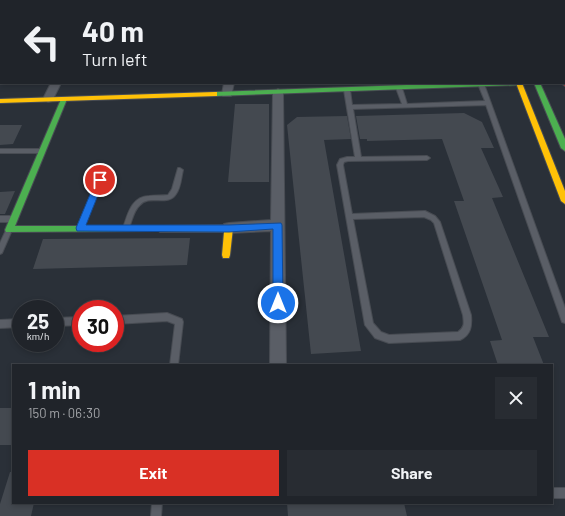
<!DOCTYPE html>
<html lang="en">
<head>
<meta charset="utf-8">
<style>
  :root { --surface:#20242a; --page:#282c32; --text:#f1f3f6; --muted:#a2a4a8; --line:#3d4147; --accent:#d93025 }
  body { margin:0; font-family:Barlow,sans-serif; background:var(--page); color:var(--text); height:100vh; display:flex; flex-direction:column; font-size:15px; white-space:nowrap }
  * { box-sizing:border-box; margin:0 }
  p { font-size:13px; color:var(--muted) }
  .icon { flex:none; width:22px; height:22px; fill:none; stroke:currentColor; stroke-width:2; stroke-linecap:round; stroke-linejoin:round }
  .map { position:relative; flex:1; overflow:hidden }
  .side { position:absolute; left:12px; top:364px; width:541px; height:140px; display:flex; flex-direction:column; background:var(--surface); border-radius:0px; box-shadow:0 2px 6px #0003,0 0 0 1px var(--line) }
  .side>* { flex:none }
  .top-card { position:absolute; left:0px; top:0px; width:565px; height:84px; box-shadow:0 2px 6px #0003,0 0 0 1px var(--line); background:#20242a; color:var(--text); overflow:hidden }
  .speed { position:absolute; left:12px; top:300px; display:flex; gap:8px; font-size:20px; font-weight:700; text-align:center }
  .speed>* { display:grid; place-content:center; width:52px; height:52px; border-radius:50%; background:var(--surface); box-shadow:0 2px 6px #0003,0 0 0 1px var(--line); line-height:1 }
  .speed small { font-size:10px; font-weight:400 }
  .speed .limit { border:6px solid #d22; background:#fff; color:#111 }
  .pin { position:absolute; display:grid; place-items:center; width:34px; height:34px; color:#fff; margin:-17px; border:2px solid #fff; border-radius:50%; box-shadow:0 1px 4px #0007 }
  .me { position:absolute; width:44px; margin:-22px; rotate:0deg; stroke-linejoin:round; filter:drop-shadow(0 0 3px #0008) }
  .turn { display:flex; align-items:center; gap:14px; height:84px; padding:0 16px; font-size:18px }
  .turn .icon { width:52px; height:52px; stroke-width:2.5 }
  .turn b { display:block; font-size:28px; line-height:34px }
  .round { display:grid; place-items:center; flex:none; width:42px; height:42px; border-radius:0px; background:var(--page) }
  .head { display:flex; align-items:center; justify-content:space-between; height:68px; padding:0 16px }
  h1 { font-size:24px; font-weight:700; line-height:30px }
  .cta { display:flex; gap:8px; margin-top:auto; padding:8px 16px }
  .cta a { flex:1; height:46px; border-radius:0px; background:var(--accent); color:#fff; font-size:16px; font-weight:700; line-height:46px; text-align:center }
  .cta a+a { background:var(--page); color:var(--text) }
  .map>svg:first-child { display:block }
  .building { fill:#444950 }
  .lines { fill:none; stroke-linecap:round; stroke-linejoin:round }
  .lane-casing { stroke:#484c53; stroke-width:2 }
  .street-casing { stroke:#484c53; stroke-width:2 }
  .fast-casing { stroke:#484c53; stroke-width:2 }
  .slow-casing { stroke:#484c53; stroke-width:2 }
  .jam-casing { stroke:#484c53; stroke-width:2 }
  .lane { fill:#5a5e66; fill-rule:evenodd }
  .street { fill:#5a5e66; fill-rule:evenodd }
  .fast { fill:#4caf50; fill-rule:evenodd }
  .slow { fill:#ffc107; fill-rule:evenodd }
  .jam { fill:#c62828; fill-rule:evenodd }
  .route { fill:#1a73e8; stroke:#114b97 }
</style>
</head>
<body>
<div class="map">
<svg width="565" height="516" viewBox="0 0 565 516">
  <rect width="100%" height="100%" fill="#2a3038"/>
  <path class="building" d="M235,104H269V182H228Z
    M464,113L482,122L494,148H481L503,197L492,198L549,337H533L544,365H498L490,341L502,340L454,201H464L442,139L367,141V139H360L356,116Z
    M347,116L351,139L324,140L361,351L311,354L287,125L297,117Z
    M0,125H22L13,144L0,145Z
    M15,191L5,214H0V192Z
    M190,238L187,265L33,269L43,239Z
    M0,408H13V445H0Z
    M10,472H13V503H34L31,516H0V504Z
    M287,503H404L407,516H288Z"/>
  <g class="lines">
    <defs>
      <path id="lane" d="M29,0H33V1H29Z
        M363,0H367V1H363Z
        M408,0H412V1H408Z
        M466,0H470V1H466Z
        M0,56H1V58H0Z
        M479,83L484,84L565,308V323L562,322L561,319L486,105L353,109L361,157L427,156L430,158L427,160L348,161L344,162L343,165L352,214L425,211L435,216L440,222L471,315C472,326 471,335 460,340L389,343L375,338L365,325L337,165L340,159L347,157H355L344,90L347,88L350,90L352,105L402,104L396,88L399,86L402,88L407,104L485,101L478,84ZM424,217L431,220L434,223L463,315C464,323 465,327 458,332L389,335L381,332L373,323L353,219Z
        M0,149H41L44,151L41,153H0Z
        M178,168H180L183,170C181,178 181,187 176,194C168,207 149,194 140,205C133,211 132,222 128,230H124L123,228C128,214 131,197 149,196C155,195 162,196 168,195L172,189Z
        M98,178H100L103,180L83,228L82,230H78L77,228Z
        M0,216H13L16,219L13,222H0Z
        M9,227L11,228L12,230L2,253L0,254V243L7,228Z
        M167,313L182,319L183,322L178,365H170L175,324L167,321L115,324V316Z
        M81,317V325L55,326V318Z
        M21,319V327L0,328V320Z
        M552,488H565V498H552Z
        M152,503H162L161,516H151Z"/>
      <path id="street" d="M87,0H95V1H87Z
        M241,0H249V1H241Z
        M315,0H323V1H315Z
        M564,37H565V43H564Z
        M51,83H61L52,101L48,102L43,99Z
        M224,83H234L231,96H223L222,94Z
        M278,89L283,92L286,365H270L271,231L229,233L224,232L222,228L224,224L229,223L271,220L273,92Z"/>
      <path id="fast" d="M497,0H503L504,1H498Z
        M521,0H527L528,1H522Z
        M537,0H543L544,1H538Z
        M462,83H522L519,85L215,96L212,94L215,92Z
        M534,83H540L565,139V151L561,148Z
        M62,97H64L67,99L15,226H160L164,229L163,231L6,232L5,230Z"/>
      <path id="slow" d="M564,43H565V49H564Z
        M516,83H522L565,191V204L561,201Z
        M215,92H217V96L0,103V99Z
        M229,225L233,228L230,255L229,258H223L222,255L224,232H160L156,229L160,226Z"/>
      <path id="jam" d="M564,80H565V86L561,83H564Z"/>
    </defs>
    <use href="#lane" class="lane-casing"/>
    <use href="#street" class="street-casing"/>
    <use href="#fast" class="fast-casing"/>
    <use href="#slow" class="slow-casing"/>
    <use href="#jam" class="jam-casing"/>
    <use href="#lane" class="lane"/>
    <use href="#street" class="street"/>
    <use href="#fast" class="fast"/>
    <use href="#slow" class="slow"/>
    <use href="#jam" class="jam"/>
  </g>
  <path class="route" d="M100,177L104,180L86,225H229L281,223L282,225L283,303L281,306L278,307L274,306L273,303V229L229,232L77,231L76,228L96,180Z"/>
</svg>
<div class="speed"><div>25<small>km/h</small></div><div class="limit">30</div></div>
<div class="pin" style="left:100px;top:180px;background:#d93025"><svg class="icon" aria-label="arrive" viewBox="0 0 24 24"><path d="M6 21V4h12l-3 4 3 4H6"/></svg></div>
<svg class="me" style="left:278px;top:303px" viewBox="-20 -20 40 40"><circle r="17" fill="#1a73e8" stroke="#fff" stroke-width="3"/><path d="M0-11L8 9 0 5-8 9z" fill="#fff"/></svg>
<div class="top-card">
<div class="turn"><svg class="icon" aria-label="left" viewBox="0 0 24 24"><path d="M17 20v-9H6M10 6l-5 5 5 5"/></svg><div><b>40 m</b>Turn left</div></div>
</div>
<section class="side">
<div class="head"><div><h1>1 min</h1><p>150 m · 06:30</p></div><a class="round"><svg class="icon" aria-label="close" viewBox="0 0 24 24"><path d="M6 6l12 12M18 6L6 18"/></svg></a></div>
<div class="cta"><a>Exit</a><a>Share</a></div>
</section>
</div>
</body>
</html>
